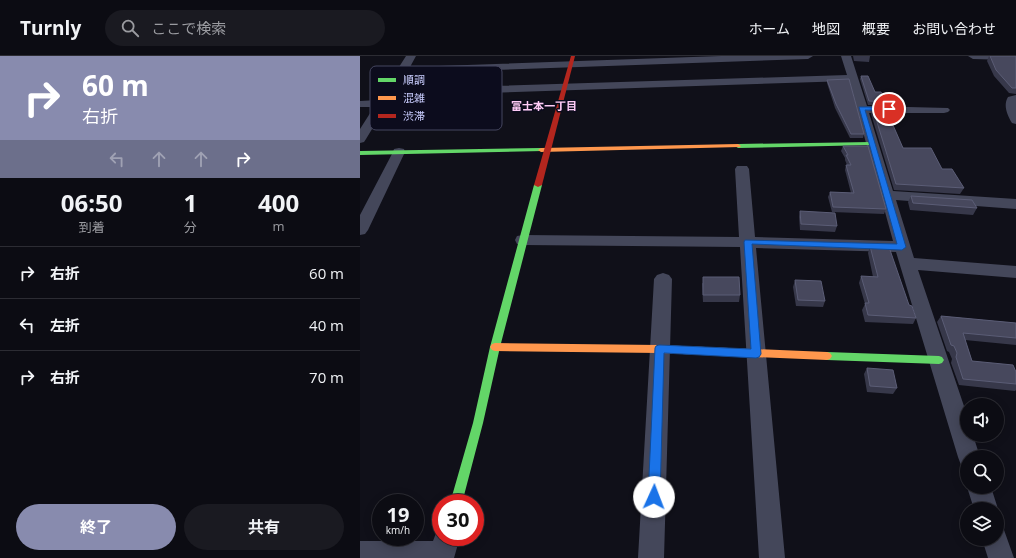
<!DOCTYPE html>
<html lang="ja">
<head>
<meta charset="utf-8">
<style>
  :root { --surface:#0c0c13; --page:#1a1a21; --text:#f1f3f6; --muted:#9a9ba0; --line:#2c2c33; --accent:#888bae }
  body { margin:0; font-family:"Open Sans","Noto Sans JP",sans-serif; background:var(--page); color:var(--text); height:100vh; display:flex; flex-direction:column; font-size:15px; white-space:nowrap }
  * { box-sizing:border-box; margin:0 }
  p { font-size:13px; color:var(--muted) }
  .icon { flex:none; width:22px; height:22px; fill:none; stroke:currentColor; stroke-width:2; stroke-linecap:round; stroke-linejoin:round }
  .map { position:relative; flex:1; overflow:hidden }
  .details { display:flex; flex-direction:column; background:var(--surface); width:360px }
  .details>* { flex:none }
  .guide { background:#888bae; color:#fff; overflow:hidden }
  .fabs { position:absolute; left:600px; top:342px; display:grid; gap:8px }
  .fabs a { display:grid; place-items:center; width:44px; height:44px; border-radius:50%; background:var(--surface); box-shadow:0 2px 10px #0003,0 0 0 1px var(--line); font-size:20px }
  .speed { position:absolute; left:12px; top:438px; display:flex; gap:8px; font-size:20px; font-weight:700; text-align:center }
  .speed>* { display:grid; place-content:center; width:52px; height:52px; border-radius:50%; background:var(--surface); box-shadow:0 2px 10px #0003,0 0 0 1px var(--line); line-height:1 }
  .speed small { font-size:10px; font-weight:400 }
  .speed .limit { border:6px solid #d22; background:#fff; color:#111 }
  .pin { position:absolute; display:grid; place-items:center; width:34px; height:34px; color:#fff; margin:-17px; border:2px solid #fff; border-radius:50%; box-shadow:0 1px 4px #0007 }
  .me { position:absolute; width:44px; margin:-22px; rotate:2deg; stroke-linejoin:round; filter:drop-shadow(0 0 3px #0008) }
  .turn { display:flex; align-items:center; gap:14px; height:84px; padding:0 16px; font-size:18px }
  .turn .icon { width:52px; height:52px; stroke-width:2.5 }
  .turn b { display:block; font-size:28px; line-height:34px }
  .lanes { display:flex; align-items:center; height:38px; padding:0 16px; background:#0003; justify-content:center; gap:20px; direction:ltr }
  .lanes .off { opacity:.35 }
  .eta { display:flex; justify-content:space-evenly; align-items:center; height:68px; text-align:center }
  .eta b { font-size:24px; font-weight:700; line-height:28px }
  .action { display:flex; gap:8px; margin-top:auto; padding:8px 16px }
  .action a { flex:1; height:46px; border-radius:24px; background:var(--accent); color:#fff; font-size:16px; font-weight:700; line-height:46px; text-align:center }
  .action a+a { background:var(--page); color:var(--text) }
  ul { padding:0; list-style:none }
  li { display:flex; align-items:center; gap:12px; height:52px; padding:0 16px; border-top:1px solid var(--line) }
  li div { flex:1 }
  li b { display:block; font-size:15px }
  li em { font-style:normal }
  header { display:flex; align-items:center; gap:24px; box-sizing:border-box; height:56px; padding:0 20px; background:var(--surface); border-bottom:1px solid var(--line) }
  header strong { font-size:19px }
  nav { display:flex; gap:22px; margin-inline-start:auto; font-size:14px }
  .search { width:280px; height:36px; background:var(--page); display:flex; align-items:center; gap:10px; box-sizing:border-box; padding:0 14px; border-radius:22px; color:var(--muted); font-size:15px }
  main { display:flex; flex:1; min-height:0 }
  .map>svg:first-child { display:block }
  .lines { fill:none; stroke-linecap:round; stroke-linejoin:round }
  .street { fill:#44475a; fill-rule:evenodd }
  .fast { fill:#63d668; fill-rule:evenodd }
  .slow { fill:#ff974d; fill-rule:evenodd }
  .jam { fill:#b3261e; fill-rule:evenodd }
  .wall { fill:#37384a }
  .building { fill:#47485d; stroke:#5b5d76 }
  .route { fill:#1a73e8; stroke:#114b97 }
  .labels { text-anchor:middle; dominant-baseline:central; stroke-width:3; stroke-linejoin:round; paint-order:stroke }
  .far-neighbourhood-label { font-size:11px; font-weight:bold; fill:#fecbf6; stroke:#0c0c1d }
  .key { fill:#0c0c1d; stroke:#454660; stroke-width:1 }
  .key-label { font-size:11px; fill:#c9cdfe }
</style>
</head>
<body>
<header>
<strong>Turnly</strong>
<div class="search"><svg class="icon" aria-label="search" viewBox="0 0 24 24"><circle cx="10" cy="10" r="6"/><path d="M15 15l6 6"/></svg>ここで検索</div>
<nav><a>ホーム</a><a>地図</a><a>概要</a><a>お問い合わせ</a></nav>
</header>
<main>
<section class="details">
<div class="guide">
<div class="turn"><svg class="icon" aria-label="right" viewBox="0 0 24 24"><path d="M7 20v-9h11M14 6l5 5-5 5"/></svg><div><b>60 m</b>右折</div></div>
<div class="lanes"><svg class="icon off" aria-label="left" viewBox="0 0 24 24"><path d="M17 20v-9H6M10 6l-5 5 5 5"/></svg><svg class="icon off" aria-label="ahead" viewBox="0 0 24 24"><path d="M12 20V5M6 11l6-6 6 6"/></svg><svg class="icon off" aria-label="ahead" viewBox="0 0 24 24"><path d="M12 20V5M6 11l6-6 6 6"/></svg><svg class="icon" aria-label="right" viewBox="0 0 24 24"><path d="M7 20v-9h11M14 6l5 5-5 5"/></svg></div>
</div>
<div class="eta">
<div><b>06:50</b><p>到着</p></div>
<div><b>1</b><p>分</p></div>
<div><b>400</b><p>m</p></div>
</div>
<ul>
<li><svg class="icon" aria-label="right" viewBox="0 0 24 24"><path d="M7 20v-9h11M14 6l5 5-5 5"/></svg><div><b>右折</b></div><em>60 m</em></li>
<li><svg class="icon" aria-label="left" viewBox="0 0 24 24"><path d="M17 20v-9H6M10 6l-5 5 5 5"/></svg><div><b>左折</b></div><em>40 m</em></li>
<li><svg class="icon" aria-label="right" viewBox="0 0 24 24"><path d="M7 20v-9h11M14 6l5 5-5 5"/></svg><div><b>右折</b></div><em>70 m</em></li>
</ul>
<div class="action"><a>終了</a><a>共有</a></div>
</section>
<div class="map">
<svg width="656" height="502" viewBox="0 0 656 502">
  <rect width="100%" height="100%" fill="#101019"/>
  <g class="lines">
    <path class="street" d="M46,0H56L50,11L361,0H453L448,3L46,17L36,33L487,19L481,0H491L507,50L588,52L590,54L588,56L584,57H509L533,135L656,143V153L536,144L554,202L656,210V222L558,214L607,359V379H613L620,401H607V411L601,409L598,401L536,196L396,192L425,502H399L380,191L163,189L157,188L155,184L157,180L163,179L379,181L375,113L377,110H387L389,113L395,181L533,185L489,25L32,40L6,83L4,86L0,87V73L14,51H0V45L18,44Z
      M608,0H652L653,1L648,4L613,3Z
      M656,39V68L652,67C647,59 643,49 648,41Z
      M39,92L44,93L45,96L8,174L5,178L0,179V159L33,96L34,93Z
      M303,217L309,219L312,223L304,502H278L294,223L297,219Z
      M607,431H631L638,453L637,456V453H614Z
      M81,471V481H100L94,502H0V485H73L78,472Z
      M637,471L644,474L654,502H628L622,483H637Z"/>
    <path class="fast" d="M511,86L513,87V89L378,92L375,90L378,88Z
      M181,92L183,93V95L0,99V95Z
      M178,127L182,129L140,291L123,367L102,447H90L113,367L130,291L174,129Z
      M467,296L579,300L582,301L584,304L582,307L579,308L467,304L464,303L462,300L464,297Z"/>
    <path class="slow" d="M378,88L381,90L380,91L181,96L178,94L181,92Z
      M135,287L299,289L467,296L470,297L472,300L470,303L467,304L299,297L135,295L132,294L130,291L132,288Z"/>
    <path class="jam" d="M211,0H215L182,129L178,131L174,129Z"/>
  </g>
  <path class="wall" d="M493,0H510L509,6L494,5Z
    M629,0H656V38L649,37L634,20L627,5Z
    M501,20L515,36L527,46L526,49H508L500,23Z
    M467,24L504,78L503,82H490L475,52L467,27Z
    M513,53L538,61L537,66H531L543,92L582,113L604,132L600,138L534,134L511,58Z
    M483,90L526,153L524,158L472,156L468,141L470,136L491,137L485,114L486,109H487L485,104V102L481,95Z
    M551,140L617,152L613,159L550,154L548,146Z
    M440,155L477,170L475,176L440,174L439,161Z
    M510,190L549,249L556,262L553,268L505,266L502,254L505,248L499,227L501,220L513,221L508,197Z
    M435,224L465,245L463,251L436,250L433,231Z
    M342,227L380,239L379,246H343Z
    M581,260L656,267V289L605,284L612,305L656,316V334L655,335L599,329L591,307L592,303L589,296L587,295L577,266Z
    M507,312L537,332L533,338L507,336L504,318Z"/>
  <path class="building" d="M630,0H656V32H652L636,14Z
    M501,20H508L515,36H521L527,46L509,45Z
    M489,23L504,78H491L476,48L467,24Z
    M513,53H534L538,61L529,60L543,92H571L582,113H592L604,132L536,128Z
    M483,90H508L526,153L473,151L470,136L494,137L486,109H491L486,99H488Z
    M551,140L612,144L617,152L553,147Z
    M440,155L475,157L477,170L441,168Z
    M510,190L529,191L549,249L552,250L556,262L508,259L505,247H509L501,220L518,221Z
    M343,221H379L380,239H343Z
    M435,224L461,225L465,245L438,244Z
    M581,260L656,267V282L603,277L612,305L653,309L656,316V328L603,323L596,301L597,297L594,290L591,289Z
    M507,312L533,314L537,332L510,330Z"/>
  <path class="route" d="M499,51H529L532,53L529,55L505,54L546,191L542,194L392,188L401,298L399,301L396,302L304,297L300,441L298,445L294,447L289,445L288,441L295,292L296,290L299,289L391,293L384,186L385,184L537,188Z"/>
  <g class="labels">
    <g class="far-neighbourhood-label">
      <text x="184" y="49">富士本一丁目</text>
    </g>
  </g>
  <rect x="10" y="10" width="132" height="64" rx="6" class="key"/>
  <rect x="18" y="22" width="18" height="4" fill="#63d668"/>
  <rect x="18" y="40" width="18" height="4" fill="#ff974d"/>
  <rect x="18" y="58" width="18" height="4" fill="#b3261e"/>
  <g class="key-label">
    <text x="43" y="28">順調</text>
    <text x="43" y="46">混雑</text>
    <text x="43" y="64">渋滞</text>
  </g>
</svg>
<div class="fabs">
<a><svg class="icon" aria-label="sound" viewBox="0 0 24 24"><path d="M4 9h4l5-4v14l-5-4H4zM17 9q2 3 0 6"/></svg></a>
<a><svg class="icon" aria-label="search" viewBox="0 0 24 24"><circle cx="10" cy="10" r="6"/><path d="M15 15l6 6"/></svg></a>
<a><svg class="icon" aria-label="layers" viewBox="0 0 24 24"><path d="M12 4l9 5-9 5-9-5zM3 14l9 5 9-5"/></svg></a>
</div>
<div class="speed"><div>19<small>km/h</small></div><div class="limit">30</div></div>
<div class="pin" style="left:529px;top:53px;background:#d93025"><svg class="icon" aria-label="arrive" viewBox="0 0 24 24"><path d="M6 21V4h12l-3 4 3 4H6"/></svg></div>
<svg class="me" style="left:294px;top:441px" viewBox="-20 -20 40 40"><circle r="19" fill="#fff"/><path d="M0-13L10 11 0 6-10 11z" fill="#1a73e8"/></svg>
</div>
</main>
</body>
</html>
